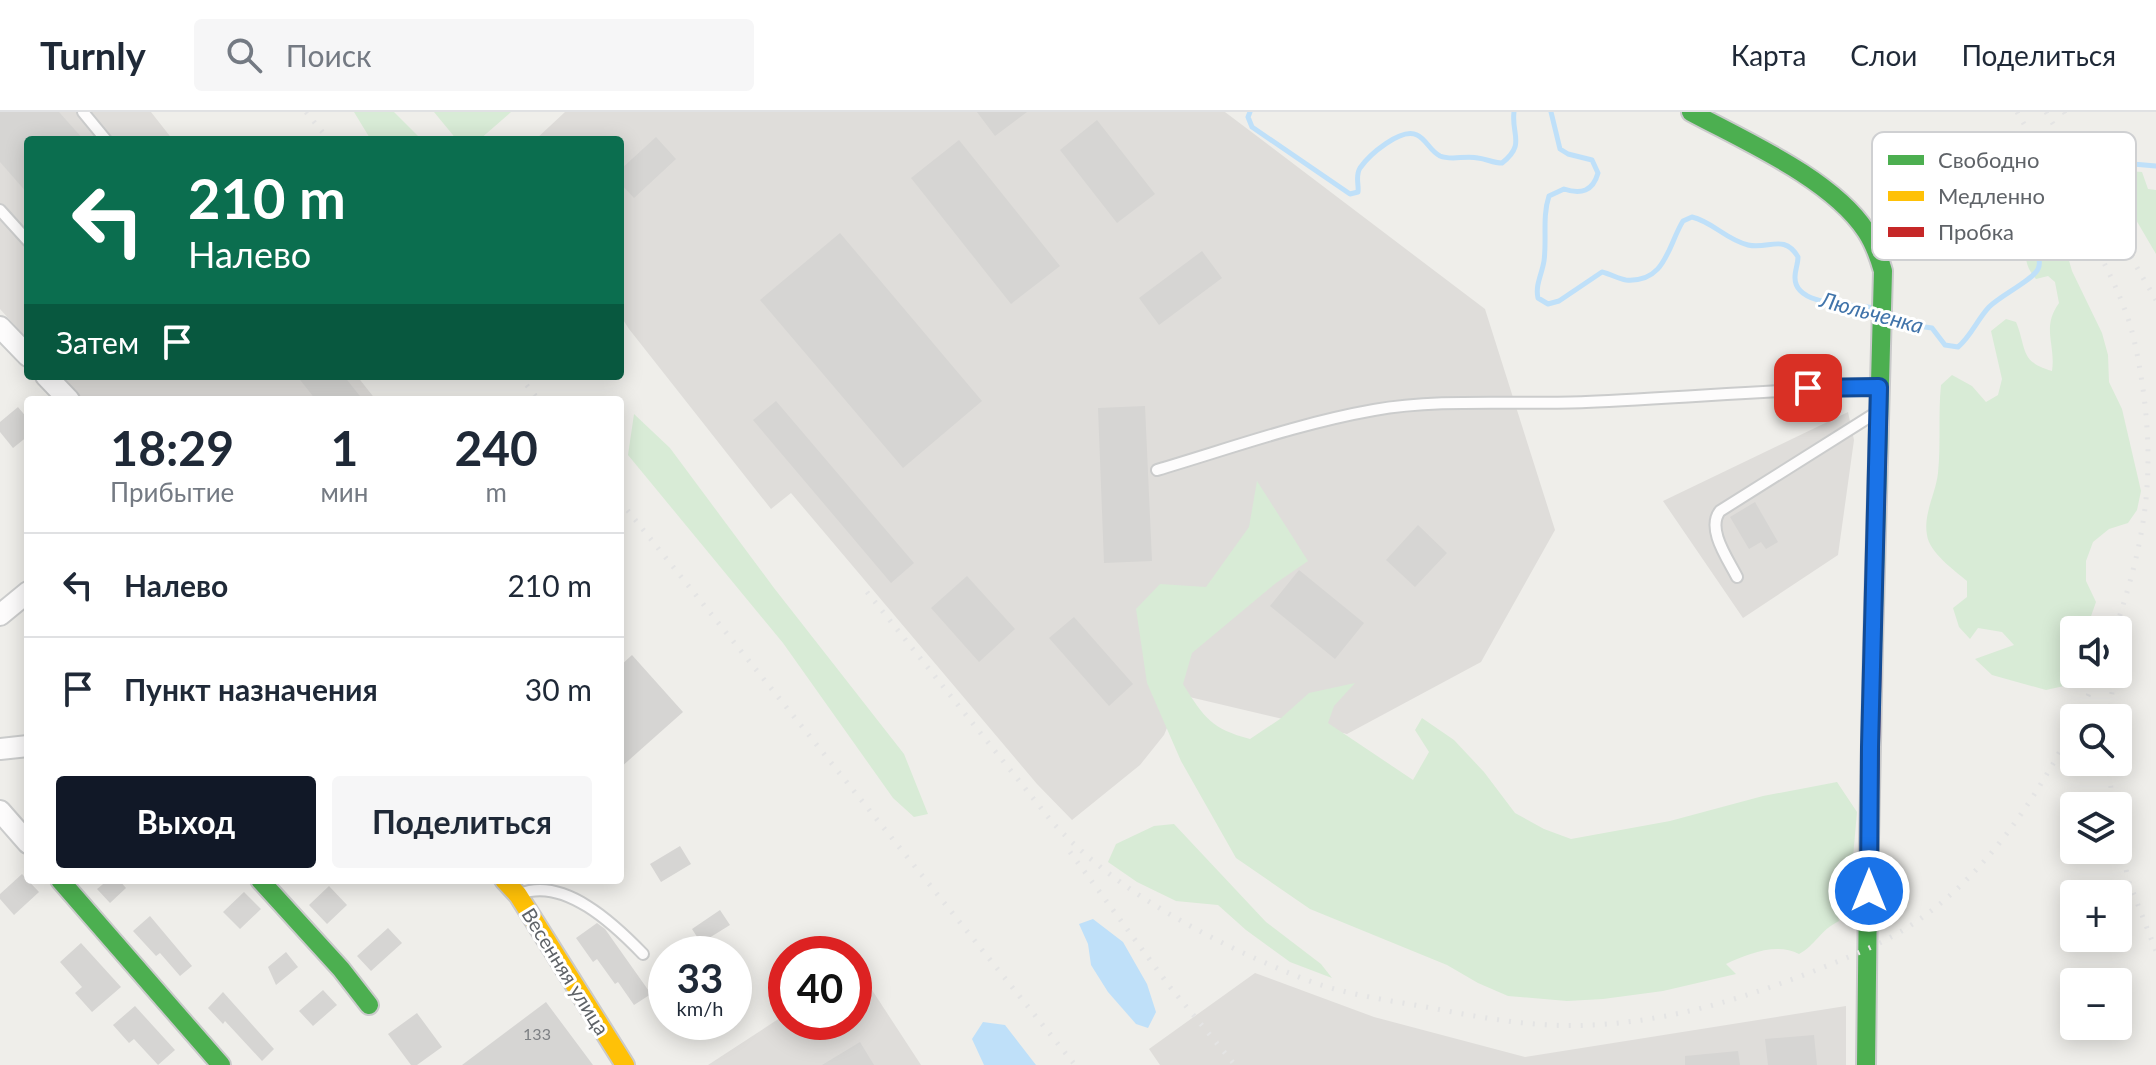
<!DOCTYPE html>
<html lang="ru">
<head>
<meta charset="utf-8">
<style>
  :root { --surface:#fff; --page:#f6f6f7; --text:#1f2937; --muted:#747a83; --line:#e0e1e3; --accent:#111827 }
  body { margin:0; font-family:Lato,sans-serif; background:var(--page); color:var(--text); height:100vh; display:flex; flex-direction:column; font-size:30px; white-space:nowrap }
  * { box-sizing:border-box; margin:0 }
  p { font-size:26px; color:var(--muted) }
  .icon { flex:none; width:44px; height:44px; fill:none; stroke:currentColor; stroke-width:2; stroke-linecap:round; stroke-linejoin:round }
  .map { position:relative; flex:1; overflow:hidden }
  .sheet { position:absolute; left:24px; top:284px; width:600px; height:488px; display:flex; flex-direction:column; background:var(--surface); border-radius:8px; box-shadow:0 4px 20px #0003 }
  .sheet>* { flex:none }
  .banner { position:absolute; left:24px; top:24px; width:600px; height:244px; border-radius:8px; box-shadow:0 4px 20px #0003; background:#0b6e4f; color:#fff; overflow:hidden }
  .buttons { position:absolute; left:2060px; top:504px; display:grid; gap:16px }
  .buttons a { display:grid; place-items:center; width:72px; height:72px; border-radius:8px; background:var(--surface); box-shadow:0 4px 20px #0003; font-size:40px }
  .speed { position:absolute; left:648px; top:824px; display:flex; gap:16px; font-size:40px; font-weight:700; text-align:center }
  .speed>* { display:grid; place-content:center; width:104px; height:104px; border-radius:50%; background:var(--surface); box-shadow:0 4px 20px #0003; line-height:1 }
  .speed small { font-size:20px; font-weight:400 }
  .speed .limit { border:12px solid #d22; background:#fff; color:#111 }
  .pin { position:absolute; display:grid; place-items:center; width:68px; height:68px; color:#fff; margin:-34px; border-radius:16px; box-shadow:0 4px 12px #0006 }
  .me { position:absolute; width:88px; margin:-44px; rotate:0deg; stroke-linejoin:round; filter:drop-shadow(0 0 6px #0008) }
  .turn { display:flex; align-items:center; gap:28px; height:168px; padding:0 32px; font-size:36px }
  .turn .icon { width:104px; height:104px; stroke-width:2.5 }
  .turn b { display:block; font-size:56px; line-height:68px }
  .then { display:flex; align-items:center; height:76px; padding:0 32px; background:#0003; gap:16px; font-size:30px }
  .eta { display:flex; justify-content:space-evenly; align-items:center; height:136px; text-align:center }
  .eta b { font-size:48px; font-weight:700; line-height:56px }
  .primary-button { display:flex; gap:16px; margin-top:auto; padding:16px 32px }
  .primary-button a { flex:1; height:92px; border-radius:8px; background:var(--accent); color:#fff; font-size:32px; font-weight:700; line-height:92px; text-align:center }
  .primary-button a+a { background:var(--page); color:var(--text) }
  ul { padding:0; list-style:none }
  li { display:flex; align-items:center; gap:24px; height:104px; padding:0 32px; border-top:2px solid var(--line) }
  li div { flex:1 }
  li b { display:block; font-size:30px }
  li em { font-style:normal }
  header { display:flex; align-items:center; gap:48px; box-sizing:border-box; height:112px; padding:0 40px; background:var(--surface); border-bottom:2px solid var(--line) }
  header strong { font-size:38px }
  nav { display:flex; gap:44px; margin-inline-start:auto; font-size:28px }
  .search { width:560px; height:72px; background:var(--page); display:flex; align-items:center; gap:20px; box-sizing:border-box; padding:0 28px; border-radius:8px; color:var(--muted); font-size:30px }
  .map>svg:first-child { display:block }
  .industrial { fill:#dfddda }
  .green { fill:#d8ebd6 }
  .water { fill:#bfe0f9 }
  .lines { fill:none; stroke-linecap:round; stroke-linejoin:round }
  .stream { stroke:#bfe0f9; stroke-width:5 }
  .building { fill:#d6d5d3 }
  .lane-casing { stroke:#cbcccc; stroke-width:14 }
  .street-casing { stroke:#cbcccc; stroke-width:24 }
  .fast-casing { stroke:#cacacb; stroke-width:22 }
  .slow-casing { stroke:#cacacb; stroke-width:22 }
  .jam-casing { stroke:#cacacb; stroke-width:22 }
  .lane { stroke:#fdfcfc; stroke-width:10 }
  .street { stroke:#fdfcfc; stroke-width:20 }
  .fast { stroke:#4caf50; stroke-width:18 }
  .slow { stroke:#ffc107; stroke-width:18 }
  .jam { stroke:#c62828; stroke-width:18 }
  .rail { stroke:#e4e4e4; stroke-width:5; stroke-dasharray:2 10; stroke-linecap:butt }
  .route-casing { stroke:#114b97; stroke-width:20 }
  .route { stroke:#1a73e8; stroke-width:14 }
  .labels { text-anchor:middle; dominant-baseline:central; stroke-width:6; stroke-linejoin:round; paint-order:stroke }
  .number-label { font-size:16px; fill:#7e8184 }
  .street-label { font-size:20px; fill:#5f6368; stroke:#fff }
  .water-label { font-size:22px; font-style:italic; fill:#4174aa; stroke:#fff }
  .key { fill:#fff; stroke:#cfd0d2; stroke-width:2 }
  .key-label { font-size:22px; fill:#5f6368 }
</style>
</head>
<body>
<header>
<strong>Turnly</strong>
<div class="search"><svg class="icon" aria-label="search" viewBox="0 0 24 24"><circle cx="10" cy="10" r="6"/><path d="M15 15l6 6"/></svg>Поиск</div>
<nav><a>Карта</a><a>Слои</a><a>Поделиться</a></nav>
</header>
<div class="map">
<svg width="2156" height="953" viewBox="0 0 2156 953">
  <rect width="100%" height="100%" fill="#efeeea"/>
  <path class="industrial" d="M0,0H151L173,28H28V228L0,197Z
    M565,0H1225L1485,197L1555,418L1481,550L1347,622L1181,583L1164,623L1140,653L1072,708L1037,672L791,381L771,397L629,217L620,203V28H535Z
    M61,264H357L376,288H83Z
    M1848,300L1854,328L1838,443L1743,506L1663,389Z
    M857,855L921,953H708L786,902V910H854V857Z
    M1255,861L1374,905L1525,945L1846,894V953H1160L1149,937Z"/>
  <path class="green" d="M354,0H394L422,28H371Z
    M434,0H511L479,28H457Z
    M2128,59L2142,60L2148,77L2156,78V142L2132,101L2119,71Z
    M2037,104L2052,119L2041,123L2045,130L2060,132L2066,138L2072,159L2102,221L2108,243L2109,270L2122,297L2141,379L2137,398L2128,411L2109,417L2093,430L2086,449V469L2096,490L2090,507L2082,518H2074V558L2064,574L2046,578L1992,563L1975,547L2014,533L2002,520L1978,516L1970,527L1959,515L1953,496L1967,485V469C1955,459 1929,440 1927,423C1923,402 1936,381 1938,361C1941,332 1938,303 1941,273L1952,263L1972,274L1986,290L1998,283L2002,267L1991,219L2006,207L2016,210C2027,236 2019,250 2052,259C2056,232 2041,216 2059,191L2055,170L2048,164L2036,167C2018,147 2027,126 2037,104Z
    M634,302L670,336L774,476L904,642L928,702L914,705L893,686L783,531L628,343Z
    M1257,369L1308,449L1276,471L1192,541L1183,572C1204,606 1212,617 1250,627L1280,607L1309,581L1355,571L1334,594L1328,611L1413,668L1429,640L1415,618L1422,606L1454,628L1484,660L1515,701L1544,717L1571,727L1670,709L1763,684L1837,670L1857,700L1850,779L1840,780L1835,789L1839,809C1819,819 1816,833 1799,842C1777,830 1747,842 1726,852L1736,862L1663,879L1603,887L1567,889L1508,884L1478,871L1447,853L1310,797L1236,746L1181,649L1147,571L1136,497L1160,472L1206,475L1249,415Z
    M1174,712L1266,810L1321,852L1332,866L1290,850L1246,818L1218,793L1176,789L1137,770L1108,750L1116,732L1154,714Z"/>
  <path class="water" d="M1093,807L1123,830L1147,872L1156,900L1148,916L1136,912L1108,880L1091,853L1088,832L1079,812Z
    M983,910L1005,913L1036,953H984L972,927Z"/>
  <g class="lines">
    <path class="stream" d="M1250,0L1248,5L1252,15L1350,82L1358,80C1359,72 1355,64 1360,56C1369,43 1401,15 1417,23C1426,27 1430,39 1440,44C1452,49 1465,43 1478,46C1487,47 1493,51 1502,51C1526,32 1511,23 1514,0
      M1551,0L1560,37L1568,42L1592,48L1598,61C1593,79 1581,83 1564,77L1549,84C1542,105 1547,127 1544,149C1542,162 1535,173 1538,186L1548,192L1559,189L1602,160C1611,162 1618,167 1626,168C1666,171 1668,133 1683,109L1692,105C1713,110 1725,127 1748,133C1768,138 1784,121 1798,145C1798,152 1795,158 1795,165C1794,195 1854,192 1874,196
      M2094,51L2098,49L2156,54
      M1891,202L1918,214L1932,216L1945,233L1958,235C1971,224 1977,208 1989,195C2001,183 2033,168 2038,157C2043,147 2033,138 2032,127C2032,110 2043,94 2050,80"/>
  </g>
  <path class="building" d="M0,0H59L84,28H28V82L0,50Z
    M977,0H1027L995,24Z
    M1097,8L1155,82L1117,111L1060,38Z
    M656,25L676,47L634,86L620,71V58Z
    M959,28L1060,154L1011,192L911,66Z
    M840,121L982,289L903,356L760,188Z
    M1202,139L1222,166L1159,213L1139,186Z
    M297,264H344L363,288H316Z
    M776,289L914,451L891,471L753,308Z
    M1145,294L1152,449L1104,451L1098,296Z
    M18,295L28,307V324L13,336L0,320V310Z
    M1755,390L1778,430L1766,437L1761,430L1749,437L1730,405Z
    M1418,413L1447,441L1415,475L1386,448Z
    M1299,458L1364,511L1335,547L1270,494Z
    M967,464L1015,517L979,550L931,496Z
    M1074,505L1133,572L1109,594L1049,526Z
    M632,543L683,600L620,656V554Z
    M680,734L691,752L661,770L650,752Z
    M22,762L39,780L14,803L0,787V782Z
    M108,768H119L126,776L110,791L97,777Z
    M329,774L347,793L327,812L309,793Z
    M244,780L261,797L240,817L223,800Z
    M720,798L730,813L701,831L692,817Z
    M150,804L192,854L180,864L160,841L156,844L133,819Z
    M597,811L605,817L651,882L634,893L618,870L615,872L597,847L593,850L576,826Z
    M388,816L402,831L371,859L357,844Z
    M81,831L121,875L92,900L75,881L82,875L60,850Z
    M286,840L298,855L276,873L268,855Z
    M323,878L337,893L313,914L299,899Z
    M223,880L274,937L262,949L225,909L223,912L208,896Z
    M546,890L593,953H462Z
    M135,894L175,938L158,953L134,927L129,931L113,913Z
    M417,901L442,935L417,953H411L388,922Z
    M1814,923L1817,953H1768L1765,927Z
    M860,930L874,953H822Z
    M1738,939L1740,953H1685V944Z"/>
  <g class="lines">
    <defs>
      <path id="lane" d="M83,0L106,28
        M0,98L28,129
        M1157,358C1228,337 1300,311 1374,298C1440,286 1518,293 1586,290C1683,286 1780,277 1877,275
        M1737,465C1728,447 1706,417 1720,399L1874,302
        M520,782C564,764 615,813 643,842"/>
      <path id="street" d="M0,215L28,244
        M46,264L69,288
        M0,503L28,480
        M0,637L28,634
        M0,699L28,731"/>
      <path id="fast" d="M1691,0C1745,29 1832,67 1866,119C1874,131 1879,145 1883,159L1873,533
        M60,768L221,953
        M260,768L341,857L369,893
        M1866,953L1868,778"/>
      <path id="slow" d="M504,768L518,783L625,953"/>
      <path id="jam" d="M1868,778L1873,533"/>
    </defs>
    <use href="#lane" class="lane-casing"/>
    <use href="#street" class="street-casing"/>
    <use href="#fast" class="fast-casing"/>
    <use href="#slow" class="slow-casing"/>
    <use href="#jam" class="jam-casing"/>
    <use href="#lane" class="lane"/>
    <use href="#street" class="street"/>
    <use href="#fast" class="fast"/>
    <use href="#slow" class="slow"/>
    <use href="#jam" class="jam"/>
    <path class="rail" d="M306,0L329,28
      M2017,0L2076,101
      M2046,0L2156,188
      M2064,0L2067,5
      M2088,120C2101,145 2115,171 2125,198C2134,221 2138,246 2142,270C2156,364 2145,429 2115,518
      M519,264L539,288
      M620,389L1075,953
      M867,480L1053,711C1106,768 1171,806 1241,840C1268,852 1296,865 1324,874C1361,885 1399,890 1437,897C1488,907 1540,916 1592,913C1671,909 1742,887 1814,859C1849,845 1886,831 1917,809C1986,762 2036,687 2074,613
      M2078,606L2098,562
      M2109,606L2114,562
      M2108,650L2113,694
      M2118,723L2129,770L2156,839
      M1070,740L1170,875L1235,953"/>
  </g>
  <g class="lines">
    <defs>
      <path id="route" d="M1808,276L1879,275L1870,635L1869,779"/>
    </defs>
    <use href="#route" class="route-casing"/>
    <use href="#route" class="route"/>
  </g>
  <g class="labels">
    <g class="number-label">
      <text x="537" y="921">133</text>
    </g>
    <g class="street-label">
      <text transform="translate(566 859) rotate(58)">Весенняя улица</text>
    </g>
    <g class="water-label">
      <text transform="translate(1872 200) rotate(15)">Люльченка</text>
    </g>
  </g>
  <rect x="1872" y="20" width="264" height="128" rx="12" class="key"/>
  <rect x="1888" y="43" width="36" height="10" fill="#4caf50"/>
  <rect x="1888" y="79" width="36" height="10" fill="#ffc107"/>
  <rect x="1888" y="115" width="36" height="10" fill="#c62828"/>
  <g class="key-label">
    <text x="1938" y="56">Свободно</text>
    <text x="1938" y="92">Медленно</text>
    <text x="1938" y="128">Пробка</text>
  </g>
</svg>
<div class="buttons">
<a><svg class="icon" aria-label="sound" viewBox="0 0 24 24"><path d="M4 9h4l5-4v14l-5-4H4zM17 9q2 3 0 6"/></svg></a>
<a><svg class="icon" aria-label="search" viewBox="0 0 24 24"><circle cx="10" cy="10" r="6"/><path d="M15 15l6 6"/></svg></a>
<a><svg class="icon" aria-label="layers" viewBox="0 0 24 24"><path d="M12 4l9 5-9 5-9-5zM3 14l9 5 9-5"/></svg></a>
<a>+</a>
<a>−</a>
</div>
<div class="speed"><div>33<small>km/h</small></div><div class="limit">40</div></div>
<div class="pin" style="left:1808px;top:276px;background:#d93025"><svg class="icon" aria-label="arrive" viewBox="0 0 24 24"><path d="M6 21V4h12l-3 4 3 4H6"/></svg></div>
<svg class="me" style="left:1869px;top:779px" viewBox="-20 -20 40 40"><circle r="17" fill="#1a73e8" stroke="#fff" stroke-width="3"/><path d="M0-11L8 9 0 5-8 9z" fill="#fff"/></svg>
<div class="banner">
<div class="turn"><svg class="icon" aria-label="left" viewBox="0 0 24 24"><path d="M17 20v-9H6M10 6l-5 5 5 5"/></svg><div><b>210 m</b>Налево</div></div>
<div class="then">Затем<svg class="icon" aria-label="arrive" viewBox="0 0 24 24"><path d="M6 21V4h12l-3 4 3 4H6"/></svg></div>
</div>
<section class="sheet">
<div class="eta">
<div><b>18:29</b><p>Прибытие</p></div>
<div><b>1</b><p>мин</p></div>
<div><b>240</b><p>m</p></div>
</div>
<ul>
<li><svg class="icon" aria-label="left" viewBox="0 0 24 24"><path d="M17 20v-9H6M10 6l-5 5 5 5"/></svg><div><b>Налево</b></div><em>210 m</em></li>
<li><svg class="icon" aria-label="arrive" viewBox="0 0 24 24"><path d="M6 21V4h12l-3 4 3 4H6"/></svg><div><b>Пункт назначения</b></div><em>30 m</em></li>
</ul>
<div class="primary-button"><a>Выход</a><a>Поделиться</a></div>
</section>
</div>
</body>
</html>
